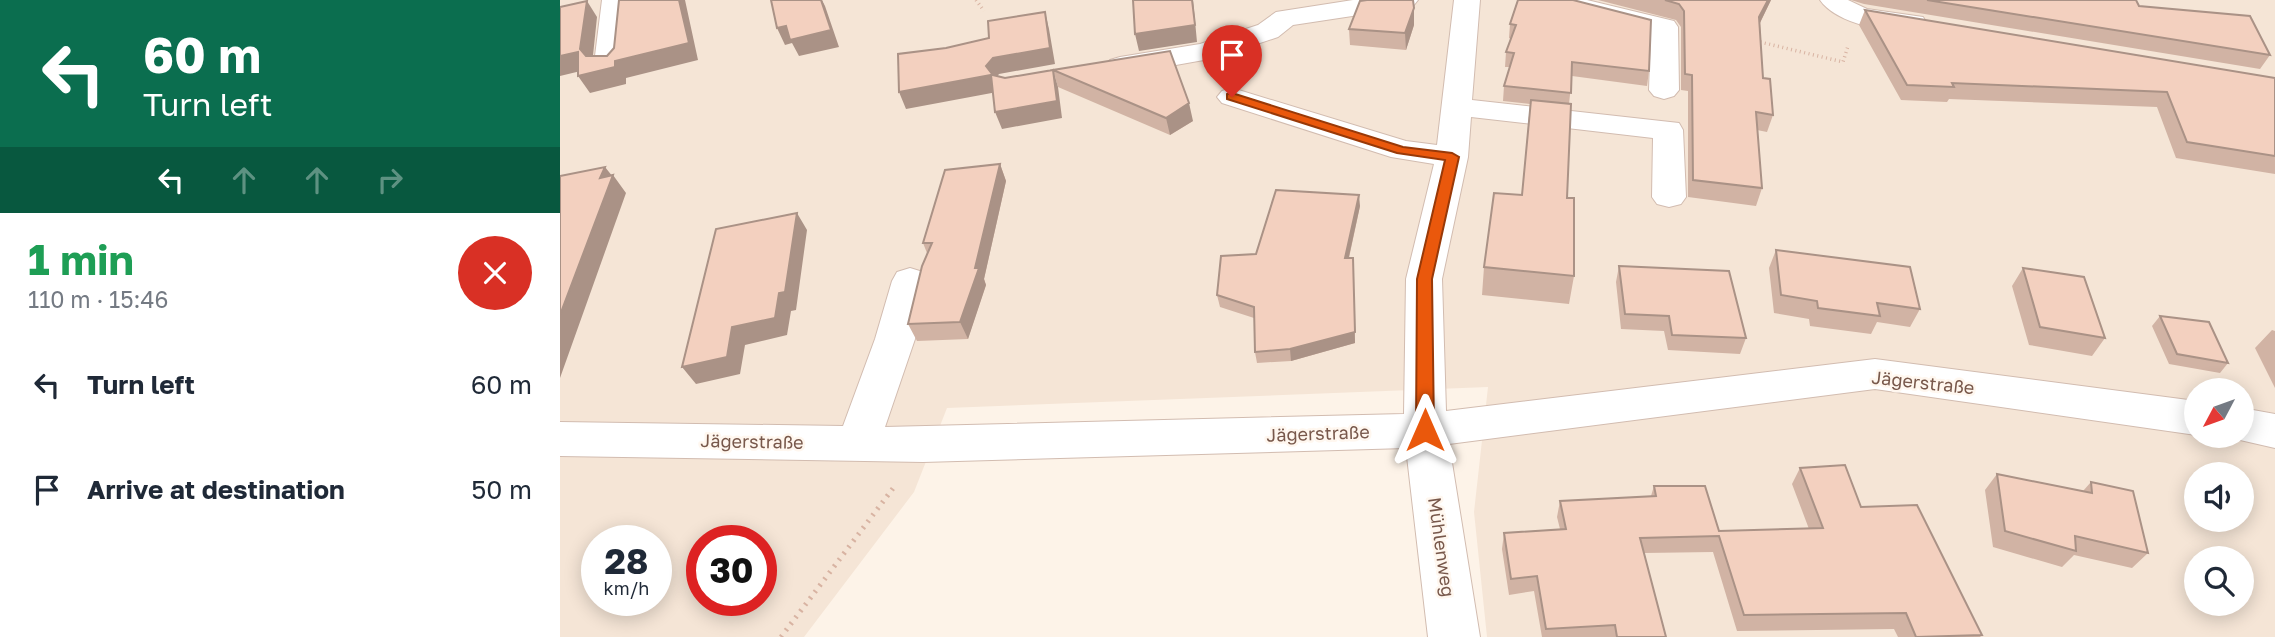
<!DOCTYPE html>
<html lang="en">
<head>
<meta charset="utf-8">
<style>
  :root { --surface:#fff; --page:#f6f6f7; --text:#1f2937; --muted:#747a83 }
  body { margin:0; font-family:"Golos Text",sans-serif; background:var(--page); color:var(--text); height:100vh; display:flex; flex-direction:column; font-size:26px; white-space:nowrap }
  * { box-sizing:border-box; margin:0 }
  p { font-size:23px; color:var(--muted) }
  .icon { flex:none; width:38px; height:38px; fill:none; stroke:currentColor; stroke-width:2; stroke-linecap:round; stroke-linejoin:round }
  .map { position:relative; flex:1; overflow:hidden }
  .side { display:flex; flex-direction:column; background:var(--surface); width:560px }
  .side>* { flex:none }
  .top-card { background:#0b6e4f; color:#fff; overflow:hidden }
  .needle { width:46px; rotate:229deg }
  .fabs { position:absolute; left:1624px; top:378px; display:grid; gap:14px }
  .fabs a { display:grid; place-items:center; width:70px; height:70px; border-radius:50%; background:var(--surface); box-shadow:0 4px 18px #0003; font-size:35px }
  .speed { position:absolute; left:21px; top:525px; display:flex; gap:14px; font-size:35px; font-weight:700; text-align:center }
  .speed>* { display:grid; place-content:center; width:91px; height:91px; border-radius:50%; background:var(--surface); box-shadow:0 4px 18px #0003; line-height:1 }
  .speed small { font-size:18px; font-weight:400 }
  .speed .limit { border:10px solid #d22; background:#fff; color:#111 }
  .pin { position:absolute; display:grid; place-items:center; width:60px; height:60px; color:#fff; margin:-72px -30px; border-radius:50% 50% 50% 0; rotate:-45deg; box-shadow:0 0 7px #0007 }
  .pin .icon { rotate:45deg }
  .me { position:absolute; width:77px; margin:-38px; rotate:0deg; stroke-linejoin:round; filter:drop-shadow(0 0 5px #0008) }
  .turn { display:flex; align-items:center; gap:24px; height:147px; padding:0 28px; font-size:32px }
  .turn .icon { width:91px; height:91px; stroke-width:2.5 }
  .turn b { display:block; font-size:49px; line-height:60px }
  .lanes { display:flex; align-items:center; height:66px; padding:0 28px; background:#0003; justify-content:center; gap:35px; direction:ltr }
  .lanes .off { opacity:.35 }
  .round { display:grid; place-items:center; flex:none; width:74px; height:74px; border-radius:37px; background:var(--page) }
  .headline { display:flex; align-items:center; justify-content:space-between; height:119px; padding:0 28px }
  h1 { font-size:42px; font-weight:700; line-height:52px; color:#1e9e55 }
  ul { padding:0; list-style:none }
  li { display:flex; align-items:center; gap:21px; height:105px; padding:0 28px }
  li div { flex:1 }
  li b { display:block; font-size:26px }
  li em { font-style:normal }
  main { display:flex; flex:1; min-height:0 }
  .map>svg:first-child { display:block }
  .residential { fill:#f5e5d6; fill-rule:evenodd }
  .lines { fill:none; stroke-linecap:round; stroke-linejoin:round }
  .minor-casing { stroke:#d2bcb0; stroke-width:2 }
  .path-far1 { stroke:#d8b3a2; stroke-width:3.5; stroke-dasharray:1 3.5; stroke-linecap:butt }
  .path { stroke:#d8b3a2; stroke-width:5; stroke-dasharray:2 6; stroke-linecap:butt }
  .minor { fill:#fff; fill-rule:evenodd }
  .wall { fill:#d1b3a4 }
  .shaded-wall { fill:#aa9286 }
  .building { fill:#f3d0bf; stroke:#aa9286; stroke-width:2 }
  .route { fill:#ea580c; stroke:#983908; stroke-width:2 }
  .labels { text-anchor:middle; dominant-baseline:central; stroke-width:5; stroke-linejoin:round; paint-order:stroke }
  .street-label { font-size:18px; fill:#78584b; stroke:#fff7ef }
</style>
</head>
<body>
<main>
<section class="side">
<div class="top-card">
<div class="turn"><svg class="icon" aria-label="left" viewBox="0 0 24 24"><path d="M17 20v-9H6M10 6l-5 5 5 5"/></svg><div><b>60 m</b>Turn left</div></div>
<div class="lanes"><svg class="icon" aria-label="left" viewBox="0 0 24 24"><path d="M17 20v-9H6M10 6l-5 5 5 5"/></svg><svg class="icon off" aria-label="ahead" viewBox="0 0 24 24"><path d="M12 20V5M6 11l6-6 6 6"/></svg><svg class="icon off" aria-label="ahead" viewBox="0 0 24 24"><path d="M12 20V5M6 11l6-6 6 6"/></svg><svg class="icon off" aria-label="right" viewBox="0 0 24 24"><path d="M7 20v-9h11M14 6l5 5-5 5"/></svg></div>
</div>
<div class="headline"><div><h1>1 min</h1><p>110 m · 15:46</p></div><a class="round" style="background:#d93025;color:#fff"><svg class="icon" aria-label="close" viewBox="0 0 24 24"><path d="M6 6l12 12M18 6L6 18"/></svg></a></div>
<ul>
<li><svg class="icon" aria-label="left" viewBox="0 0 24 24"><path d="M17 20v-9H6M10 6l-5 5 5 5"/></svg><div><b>Turn left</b></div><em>60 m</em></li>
<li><svg class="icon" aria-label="arrive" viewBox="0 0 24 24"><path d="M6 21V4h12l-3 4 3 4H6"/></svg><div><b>Arrive at destination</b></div><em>50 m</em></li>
</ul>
</section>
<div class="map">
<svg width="1715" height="637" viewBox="0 0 1715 637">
  <rect width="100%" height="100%" fill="#fdf3e8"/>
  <path class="residential" d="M0,0H1715V637H927L914,512L928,387L387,408L354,492L244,637H0ZM1636,390H1682V436H1636ZM1636,474H1682V520H1636ZM37,541H96V600H37ZM142,541H201V600H142ZM1636,558H1682V604H1636Z"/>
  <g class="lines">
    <defs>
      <path id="minor" d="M42,0H68L62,64L58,70L48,72L38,70L34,64Z
        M793,0H858L854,5L845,8L733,25L718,37L655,58L560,75L550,72L546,66L550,60L560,57L640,44L698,25L716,12Z
        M894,0H920L912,100L1119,123L1123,130L1126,197L1121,204L1109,207L1097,204L1092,197L1093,138L911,117L908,157L882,279L886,411L1315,359L1636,401V435L1315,389L889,444L920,637H868L846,448L363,462L0,456V422L283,426L315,339L332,281L337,272L350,268L363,272L368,281L355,339L325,427L844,414L846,279L874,164L831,157L662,103L657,97L662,91L672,88L846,141L877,145Z
        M983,0H1027L1114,21L1118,27L1119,90L1114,96L1104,99L1094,96L1089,90L1091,32L987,5Z
        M1260,0H1288L1307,9L1363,17L1367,23L1363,29C1336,36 1277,25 1260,0Z
        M1682,408L1715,414V448L1667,437L1682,436Z"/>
    </defs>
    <use href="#minor" class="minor-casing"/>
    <path class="path-far1" d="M416,0L424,11
      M1196,41L1283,62L1288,46"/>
    <path class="path" d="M221,637L334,487"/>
    <use href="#minor" class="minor"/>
  </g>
  <path class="wall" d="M958,0L1089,71L1087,86L1012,76L1009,104L1007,198L1014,276L1009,304L922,295L924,267L962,195L970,104L943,101L944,86L950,67H945L946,52L951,39L949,38L950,24Z
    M1038,0H1211L1200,23L1203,78L1213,115L1207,132L1197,130L1202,188L1196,206L1128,197V91L1121,90V27L1116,20Z
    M1291,0H1572L1579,6L1710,55L1700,69L1304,4Z
    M854,8V25L846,50L790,45L789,29Z
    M1305,10L1715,78V174L1616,158L1597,107L1389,99L1387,102L1341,100L1299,25Z
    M493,70L633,121L610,135L498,87Z
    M440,164L446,181L424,279L426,285L408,339L357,341L348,324L367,253L363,243Z
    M800,206L789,258L793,269L795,343L731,361L697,363L695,352L694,318L660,307L657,295L696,254Z
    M1216,250L1360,309L1350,327L1317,322L1311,334L1250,326L1249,319L1214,313L1209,268Z
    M1059,266L1186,338L1180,354L1108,350L1104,331L1061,329L1056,282Z
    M1463,268L1545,338L1532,356L1469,345L1452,286Z
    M1600,316L1668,363L1660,373L1609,364L1592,326Z
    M1712,330L1715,331V388L1695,348Z
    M1240,468L1301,507L1422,635L1420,637H1338L1334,629L1177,631L1153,552L1084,553L1106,637H982L974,591L949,595L942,549L944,533L1000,529L997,517L1000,501L1091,496L1094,486L1159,531L1249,529L1232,484Z
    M1437,474L1523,491L1531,482L1588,553L1572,568L1514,555L1502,567L1433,547L1425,490Z"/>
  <path class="shaded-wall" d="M119,0H125L138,60L66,78V84L30,93L18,76L55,61Z
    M261,0H262L265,6L279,47L239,56L232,43L225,45L217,28Z
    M632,0H633L637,42L579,51L575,34Z
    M1208,0H1211L1195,33L1199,17Z
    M27,1L37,17L32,65L20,49Z
    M854,8V25L846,50L845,33Z
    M485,12L489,29L495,64L439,74L433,82L437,92L346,109L339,92L426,66L433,58Z
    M18,52L29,69L0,76V56Z
    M493,70L498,87L502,118L442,129L435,112Z
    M629,103L633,121L610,135L606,118Z
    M440,164L446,181L424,279L426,285L408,339L400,322L415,268Z
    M45,167L53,177V175L66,193L0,378V315L40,178Z
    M799,195L800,206L786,270L785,258Z
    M237,213L247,230L236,310L231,311L227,335L185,345L180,374L136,384L122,367L172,327Z
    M793,269L795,343L731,361L730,349Z"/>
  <path class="building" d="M59,0H119L129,43L55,61V67L18,76V52L0,56V7L27,1L20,49L26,56H47L54,48Z
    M211,0H261L271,30L230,40L226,26L217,28Z
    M573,0H632L635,25L575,34Z
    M807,0H853L854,8L845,33L789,29L800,1Z
    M958,0H1013L1091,20L1089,71L1012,62L1011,93L944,86L954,53L946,52L956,25L950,24Z
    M1105,0H1208L1199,17L1203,78L1210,79L1213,115L1196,112L1202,188L1133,180L1132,75L1125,74L1124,11L1119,4Z
    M1367,0H1576L1579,6L1690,16L1710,55Z
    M1305,10L1715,78V156L1627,142L1607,92L1392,83L1394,87L1347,85Z
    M485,12L490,48L433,58L426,66L433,75L445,78L493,70L497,101L435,112L431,75L339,92L338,54L386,48L429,38L428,21Z
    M610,51L629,103L606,118L493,70Z
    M971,100L1011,104L1007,198H1014V276L924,267L934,193L962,195Z
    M440,164L415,268H419L400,322L348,324L362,266L372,243H363L385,170Z
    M45,167L40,178L53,175L0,315V176Z
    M716,190L799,195L785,258H793L795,332L730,349L695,352L694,307L657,295L661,256L696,254Z
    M237,213L225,292L219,293L215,318L172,327L167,357L122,367L156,229Z
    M1216,250L1350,267L1360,309L1317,303L1320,316L1258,308L1257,301L1221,295Z
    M1059,266L1169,271L1186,338L1112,335L1109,316L1065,314Z
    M1463,268L1524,277L1545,338L1480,327Z
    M1600,316L1649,322L1668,363L1617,354Z
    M1285,465L1301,507L1357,505L1422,635L1356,637L1346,613L1184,615L1159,536L1080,538L1106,637H1057L1055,625L986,629L977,576L951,579L944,533L1006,529L1000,501L1096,496L1094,486H1145L1159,531L1263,528L1240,468Z
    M1437,474L1532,493L1531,482L1573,491L1588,553L1515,536L1516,551L1445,531Z"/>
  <path class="route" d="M672,93L843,147L892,153L899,157L872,279L874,430L871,435H859L856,430L857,279L885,160L837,153L667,99V94Z"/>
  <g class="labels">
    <g class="street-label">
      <text transform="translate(1363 382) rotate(6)">Jägerstraße</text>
      <text transform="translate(758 433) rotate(-2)">Jägerstraße</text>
      <text transform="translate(192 441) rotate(1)">Jägerstraße</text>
      <text transform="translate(882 547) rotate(82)">Mühlenweg</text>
    </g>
  </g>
</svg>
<div class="fabs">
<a><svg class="needle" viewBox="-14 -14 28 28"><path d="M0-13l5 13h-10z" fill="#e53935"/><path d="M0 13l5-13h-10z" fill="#747a83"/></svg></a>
<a><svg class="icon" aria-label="sound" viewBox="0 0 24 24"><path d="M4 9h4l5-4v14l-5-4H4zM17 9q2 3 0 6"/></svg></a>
<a><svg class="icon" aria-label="search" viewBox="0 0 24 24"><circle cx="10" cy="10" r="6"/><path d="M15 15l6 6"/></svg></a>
</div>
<div class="speed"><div>28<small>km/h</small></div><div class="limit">30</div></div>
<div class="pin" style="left:672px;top:97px;background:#d93025"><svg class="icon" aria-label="arrive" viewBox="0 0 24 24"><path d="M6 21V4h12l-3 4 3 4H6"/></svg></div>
<svg class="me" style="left:865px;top:430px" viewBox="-20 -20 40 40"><path d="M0-17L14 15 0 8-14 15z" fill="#ea580c" stroke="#fff" stroke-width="4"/></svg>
</div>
</main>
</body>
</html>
